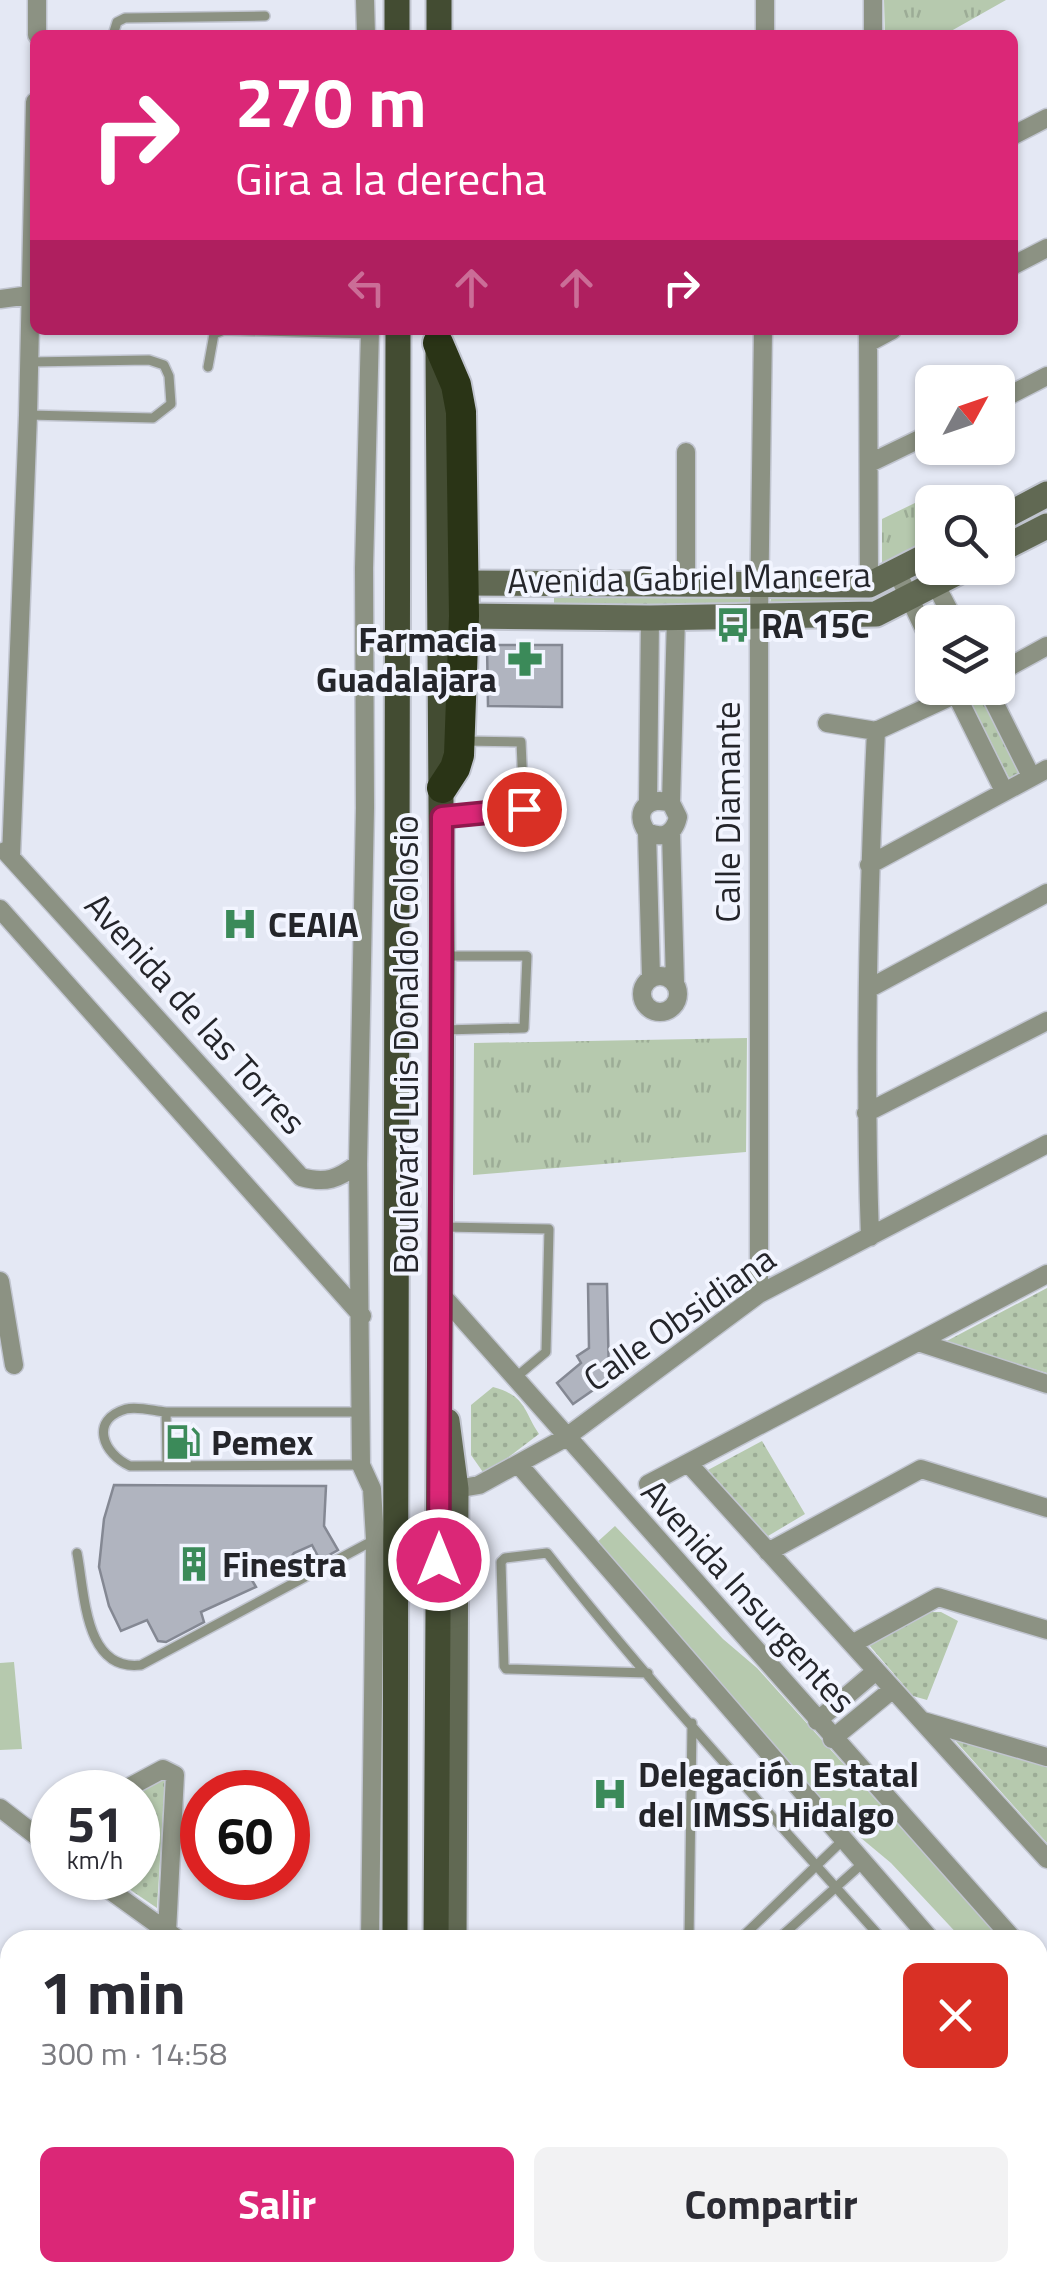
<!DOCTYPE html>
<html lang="es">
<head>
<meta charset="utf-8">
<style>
  :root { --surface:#fff; --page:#f2f2f3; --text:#2b2b33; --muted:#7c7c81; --accent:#db2777 }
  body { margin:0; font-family:"Titillium Web",sans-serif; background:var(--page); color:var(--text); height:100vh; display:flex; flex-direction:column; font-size:38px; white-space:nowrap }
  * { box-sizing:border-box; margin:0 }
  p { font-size:32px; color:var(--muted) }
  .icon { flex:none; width:55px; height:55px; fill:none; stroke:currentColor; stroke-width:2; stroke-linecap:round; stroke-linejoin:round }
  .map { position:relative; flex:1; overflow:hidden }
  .sheet { position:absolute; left:0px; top:1930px; width:1048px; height:352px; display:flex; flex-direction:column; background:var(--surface); border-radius:30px 30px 0 0; box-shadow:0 2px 8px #0004 }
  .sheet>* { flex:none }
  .guide { position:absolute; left:30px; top:30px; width:988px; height:305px; border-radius:15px; box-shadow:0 2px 8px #0004; background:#db2777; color:#fff; overflow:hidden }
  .needle { width:65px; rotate:50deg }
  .tools { position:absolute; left:915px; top:365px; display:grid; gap:20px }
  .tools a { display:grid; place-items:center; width:100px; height:100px; border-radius:15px; background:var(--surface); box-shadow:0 2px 8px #0004; font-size:50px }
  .speed { position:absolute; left:30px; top:1770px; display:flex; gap:20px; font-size:50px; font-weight:700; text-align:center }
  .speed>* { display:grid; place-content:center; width:130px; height:130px; border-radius:50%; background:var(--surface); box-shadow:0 2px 8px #0004; line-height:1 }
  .speed small { font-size:25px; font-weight:400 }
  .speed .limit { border:15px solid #d22; background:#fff; color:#111 }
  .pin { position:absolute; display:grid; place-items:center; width:85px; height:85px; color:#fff; margin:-42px; border:5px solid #fff; border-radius:50%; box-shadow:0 2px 10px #0007 }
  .me { position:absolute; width:110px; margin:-55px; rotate:0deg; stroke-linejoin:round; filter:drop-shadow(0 0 8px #0008) }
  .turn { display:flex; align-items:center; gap:35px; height:210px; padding:0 40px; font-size:45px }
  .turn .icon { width:130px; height:130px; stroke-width:2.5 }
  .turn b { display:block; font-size:70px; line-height:85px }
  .lanes { display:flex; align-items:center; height:95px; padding:0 40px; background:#0003; justify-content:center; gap:50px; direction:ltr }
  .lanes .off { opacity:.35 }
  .round { display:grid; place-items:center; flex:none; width:105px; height:105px; border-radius:15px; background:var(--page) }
  .head { display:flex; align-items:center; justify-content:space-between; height:170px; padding:0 40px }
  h1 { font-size:60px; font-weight:700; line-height:75px }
  .button { display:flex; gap:20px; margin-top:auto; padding:20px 40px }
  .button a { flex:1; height:115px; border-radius:15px; background:var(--accent); color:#fff; font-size:40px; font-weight:700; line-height:115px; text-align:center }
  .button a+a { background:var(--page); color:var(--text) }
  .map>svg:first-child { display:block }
  .grass { fill:url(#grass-tufts) }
  .park { fill:#b6c9ae }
  .garden { fill:url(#garden-dots) }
  .building { fill:#b0b4bf; stroke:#848893; stroke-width:2.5 }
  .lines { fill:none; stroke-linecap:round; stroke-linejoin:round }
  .lane-casing { stroke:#c1c5d0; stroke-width:12 }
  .street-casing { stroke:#c1c5d0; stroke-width:21 }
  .secondary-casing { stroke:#c1c5d0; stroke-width:29 }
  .primary-casing { stroke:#c1c5d0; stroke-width:29 }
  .highway-casing { stroke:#c1c5d0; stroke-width:34 }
  .lane { stroke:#8c9283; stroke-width:9 }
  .street { stroke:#8c9283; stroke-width:18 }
  .secondary { stroke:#616953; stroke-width:25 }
  .primary { stroke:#434c32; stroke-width:25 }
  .highway { stroke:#2a3416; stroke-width:30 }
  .route-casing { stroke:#8e194d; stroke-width:25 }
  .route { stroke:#db2777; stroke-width:18 }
  .labels { text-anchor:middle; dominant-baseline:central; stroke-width:8; stroke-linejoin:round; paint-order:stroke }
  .street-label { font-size:35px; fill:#24252a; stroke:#f2f5ff }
  .poi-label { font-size:35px; font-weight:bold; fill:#24252a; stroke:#f2f5ff; text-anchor:start }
</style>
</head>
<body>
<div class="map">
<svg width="1047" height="2282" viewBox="0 0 1047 2282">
  <defs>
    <pattern id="grass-tufts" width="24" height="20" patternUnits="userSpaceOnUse" patternTransform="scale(2.5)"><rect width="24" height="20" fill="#b6c9ae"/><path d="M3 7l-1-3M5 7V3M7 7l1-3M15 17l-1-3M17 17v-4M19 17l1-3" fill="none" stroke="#9cac96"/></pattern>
    <pattern id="garden-dots" width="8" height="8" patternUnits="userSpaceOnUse" patternTransform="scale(2.5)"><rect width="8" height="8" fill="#b6c9ae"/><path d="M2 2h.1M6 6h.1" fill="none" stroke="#9cac96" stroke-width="1.8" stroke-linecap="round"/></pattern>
  </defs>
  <rect width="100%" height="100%" fill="#e4e8f4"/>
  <path class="grass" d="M884,0H1006L944,35H885Z
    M950,486L959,502H932V540L882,565V519Z
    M747,1038L746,1152L473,1175L474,1043Z"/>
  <path class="park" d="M615,1526L723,1639L757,1668L1002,1940H963L891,1863L843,1823L594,1545Z
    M14,1662L22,1749L0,1750V1663Z
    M527,2272H787V2282H519Z"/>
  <path class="garden" d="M882,591L886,598L882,602L770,606L771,597Z
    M554,596H751V605L554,606Z
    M981,698L1019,773L1009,778L971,703Z
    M1047,1288V1373L943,1343Z
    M493,1387C526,1396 523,1410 539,1434L485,1475L471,1455V1405Z
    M762,1441L805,1514L768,1536L708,1470Z
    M930,1612H941L958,1621L927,1700L913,1696L869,1645Z
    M951,1736L1047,1765V1843Z
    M165,1778L157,1908L113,1878H138V1794Z"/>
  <path class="building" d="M487,645H562V707L488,706Z
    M588,1284H607L609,1379L573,1404L557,1383L581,1363L577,1356L589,1348Z
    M114,1485L326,1486L324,1526L338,1550L320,1560L312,1545L294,1553L280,1572L249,1575L256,1587L201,1612L204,1622L166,1642L158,1641L147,1620L121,1631L109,1606L99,1567L104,1519Z"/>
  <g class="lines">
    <defs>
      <path id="lane" d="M113,35L117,22L125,18L265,16
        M208,367L214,334L224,330L370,334
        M28,415L153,418L171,404L169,376L164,365L149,360L29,362
        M444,816L524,809L521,742L463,741
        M443,1030L524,1028L527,956H445
        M444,1227L549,1229L546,1352L515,1378
        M166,1412L167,1466
        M360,1412H166C154,1411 138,1406 126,1409C89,1420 103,1454 130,1466L361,1465
        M77,1553C85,1593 84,1672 141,1665L376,1539
        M648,1673L506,1669L504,1666L501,1562L505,1558L547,1553C652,1687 770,1813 883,1940
        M689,1940L692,1723
        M739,1940L843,1840
        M777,1940L863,1863"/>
      <path id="street" d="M365,0L366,35
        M37,35V0
        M765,35V0
        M873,35V0
        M1012,136L1047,118
        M1012,266L1047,248
        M0,299L30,295
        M868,330L869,585
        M868,343L892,330
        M998,401L1047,376
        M870,463L932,433
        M897,572L932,645
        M930,574L955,622
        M686,584V452
        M998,673L1047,646
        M953,688L1004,791
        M987,688L1031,776
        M827,723L876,731L969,688
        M648,802L650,618
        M671,803C649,795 632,811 647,832C662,839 674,835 678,817L671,803L676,617
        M647,832L651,977
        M671,832L675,983
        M5,851L301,1177C326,1184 338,1179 358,1164
        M11,857L28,415L35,102
        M869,865L1047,769
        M0,909L362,1316
        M642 994a18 18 0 1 1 36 0a18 18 0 1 1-36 0Z
        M868,989L1047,893
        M866,1113L1047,1021
        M870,1237C864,1068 868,900 876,731
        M0,1281L14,1365
        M439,1292L1014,1940
        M759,1294V616L763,330
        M918,1342L1047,1384
        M688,1463L1047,1859
        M519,1465L931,1940
        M648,1484L1047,1274
        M456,1489L479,1485L565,1438L759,1294L1047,1144
        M768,1552L921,1469L1047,1508
        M852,1644L938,1597L1047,1630
        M817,1721L876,1671
        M923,1721L1047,1757
        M832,1739L893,1689
        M120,1792L163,1769L175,1775L167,1932
        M0,1808L52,1848
        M93,1878L179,1940
        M370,1940L375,1539L372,1489L361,1465L358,1164L365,808L364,568L370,330
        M1038,1966L1047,1976
        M0,2008L10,2016
        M1038,2019L1047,2013
        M1038,2099H1047
        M0,2141L10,2139
        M1038,2207H1047
        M806,2272V2282
        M35,2282L72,2272
        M353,2282V2272"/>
      <path id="secondary" d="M998,520L1047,494
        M998,551L1047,526
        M463,583L869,585L932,553
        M464,616L650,618L876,614L966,568
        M447,1421L456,1489L454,1940
        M439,2282L440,2272"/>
      <path id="primary" d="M397,0V35
        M439,35V0
        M395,1940L398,330
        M436,1940L442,956L438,350
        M378,2282V2272
        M418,2282L419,2272"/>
      <path id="highway" d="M438,343L456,385L461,412L464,616L459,755L455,768L442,788"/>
    </defs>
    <use href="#lane" class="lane-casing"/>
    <use href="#street" class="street-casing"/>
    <use href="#secondary" class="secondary-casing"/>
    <use href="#primary" class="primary-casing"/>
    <use href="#highway" class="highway-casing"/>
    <use href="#lane" class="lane"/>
    <use href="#street" class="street"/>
    <use href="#secondary" class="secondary"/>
    <use href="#primary" class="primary"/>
    <use href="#highway" class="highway"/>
  </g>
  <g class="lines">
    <defs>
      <path id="route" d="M439,1560L442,817L524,809"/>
    </defs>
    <use href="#route" class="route-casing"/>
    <use href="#route" class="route"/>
  </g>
  <defs>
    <symbol id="bus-bare" viewBox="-9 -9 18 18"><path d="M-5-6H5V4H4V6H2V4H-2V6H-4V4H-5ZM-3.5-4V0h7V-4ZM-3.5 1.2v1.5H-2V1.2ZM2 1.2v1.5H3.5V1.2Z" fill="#3b8a59" stroke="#f2f5ff" stroke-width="2.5" paint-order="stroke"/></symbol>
    <symbol id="pharmacy-bare" viewBox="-9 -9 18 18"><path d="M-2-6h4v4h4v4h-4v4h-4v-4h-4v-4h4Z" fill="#3b8a59" stroke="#f2f5ff" stroke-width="2.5" paint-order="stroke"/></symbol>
    <symbol id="hospital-bare" viewBox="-9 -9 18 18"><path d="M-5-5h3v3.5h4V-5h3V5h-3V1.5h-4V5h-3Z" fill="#3b8a59" stroke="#f2f5ff" stroke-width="2.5" paint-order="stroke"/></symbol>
    <symbol id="fuel-bare" viewBox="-9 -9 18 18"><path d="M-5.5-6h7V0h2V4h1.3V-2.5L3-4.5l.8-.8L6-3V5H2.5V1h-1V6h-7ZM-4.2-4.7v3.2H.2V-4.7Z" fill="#3b8a59" stroke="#f2f5ff" stroke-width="2.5" paint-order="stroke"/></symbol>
    <symbol id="building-bare" viewBox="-9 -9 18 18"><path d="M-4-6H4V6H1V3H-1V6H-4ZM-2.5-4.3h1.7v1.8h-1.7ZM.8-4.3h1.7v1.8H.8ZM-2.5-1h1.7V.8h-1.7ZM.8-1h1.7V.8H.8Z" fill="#3b8a59" stroke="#f2f5ff" stroke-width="2.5" paint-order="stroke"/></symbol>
  </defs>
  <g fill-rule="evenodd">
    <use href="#bus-bare" x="708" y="600" width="50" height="50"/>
    <use href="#pharmacy-bare" x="500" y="634" width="50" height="50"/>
    <use href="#hospital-bare" x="215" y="899" width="50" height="50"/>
    <use href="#fuel-bare" x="158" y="1417" width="50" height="50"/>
    <use href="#building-bare" x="169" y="1539" width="50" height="50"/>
    <use href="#hospital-bare" x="585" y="1769" width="50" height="50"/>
  </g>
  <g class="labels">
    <g class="street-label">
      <text transform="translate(689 577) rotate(-1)">Avenida Gabriel Mancera</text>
      <text transform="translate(727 812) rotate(-90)">Calle Diamante</text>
      <text transform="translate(196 1013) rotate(48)">Avenida de las Torres</text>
      <text transform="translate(405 1045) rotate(-90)">Boulevard Luis Donaldo Colosio</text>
      <text transform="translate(679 1318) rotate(-35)">Calle Obsidiana</text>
      <text transform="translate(749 1596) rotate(48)">Avenida Insurgentes</text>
    </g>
    <g class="poi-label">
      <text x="761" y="625">RA 15C</text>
      <text x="497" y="639" text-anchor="end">Farmacia<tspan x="497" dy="40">Guadalajara</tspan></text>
      <text x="268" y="924">CEAIA</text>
      <text x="211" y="1442">Pemex</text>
      <text x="222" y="1564">Finestra</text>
      <text x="638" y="1774">Delegación Estatal<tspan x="638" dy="40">del IMSS Hidalgo</tspan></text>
    </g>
  </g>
</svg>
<div class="tools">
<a><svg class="needle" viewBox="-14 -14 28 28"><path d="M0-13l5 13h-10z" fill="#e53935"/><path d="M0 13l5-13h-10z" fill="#7c7c81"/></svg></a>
<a><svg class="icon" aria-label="search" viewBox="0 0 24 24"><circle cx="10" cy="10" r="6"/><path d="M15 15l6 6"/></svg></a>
<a><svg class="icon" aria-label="layers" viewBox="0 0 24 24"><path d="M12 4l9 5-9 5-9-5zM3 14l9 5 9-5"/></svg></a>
</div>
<div class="speed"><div>51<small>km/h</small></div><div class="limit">60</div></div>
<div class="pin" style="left:524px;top:809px;background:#d93025"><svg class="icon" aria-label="arrive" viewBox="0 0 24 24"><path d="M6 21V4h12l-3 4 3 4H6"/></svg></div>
<svg class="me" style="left:439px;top:1560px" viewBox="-20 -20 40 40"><circle r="17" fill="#db2777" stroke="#fff" stroke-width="3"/><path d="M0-11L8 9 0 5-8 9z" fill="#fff"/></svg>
<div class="guide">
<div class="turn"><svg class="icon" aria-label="right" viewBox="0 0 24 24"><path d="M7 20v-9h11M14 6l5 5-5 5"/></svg><div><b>270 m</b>Gira a la derecha</div></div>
<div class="lanes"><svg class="icon off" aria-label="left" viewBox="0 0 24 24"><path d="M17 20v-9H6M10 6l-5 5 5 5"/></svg><svg class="icon off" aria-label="ahead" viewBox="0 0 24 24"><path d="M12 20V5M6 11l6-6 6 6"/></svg><svg class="icon off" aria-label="ahead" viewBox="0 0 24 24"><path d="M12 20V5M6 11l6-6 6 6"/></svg><svg class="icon" aria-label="right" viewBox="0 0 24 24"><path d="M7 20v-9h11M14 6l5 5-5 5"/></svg></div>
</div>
<section class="sheet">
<div class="head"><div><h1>1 min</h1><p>300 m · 14:58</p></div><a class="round" style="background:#d93025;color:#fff"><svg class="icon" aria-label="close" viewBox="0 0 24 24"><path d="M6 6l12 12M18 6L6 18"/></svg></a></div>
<div class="button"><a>Salir</a><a>Compartir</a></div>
</section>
</div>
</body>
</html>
